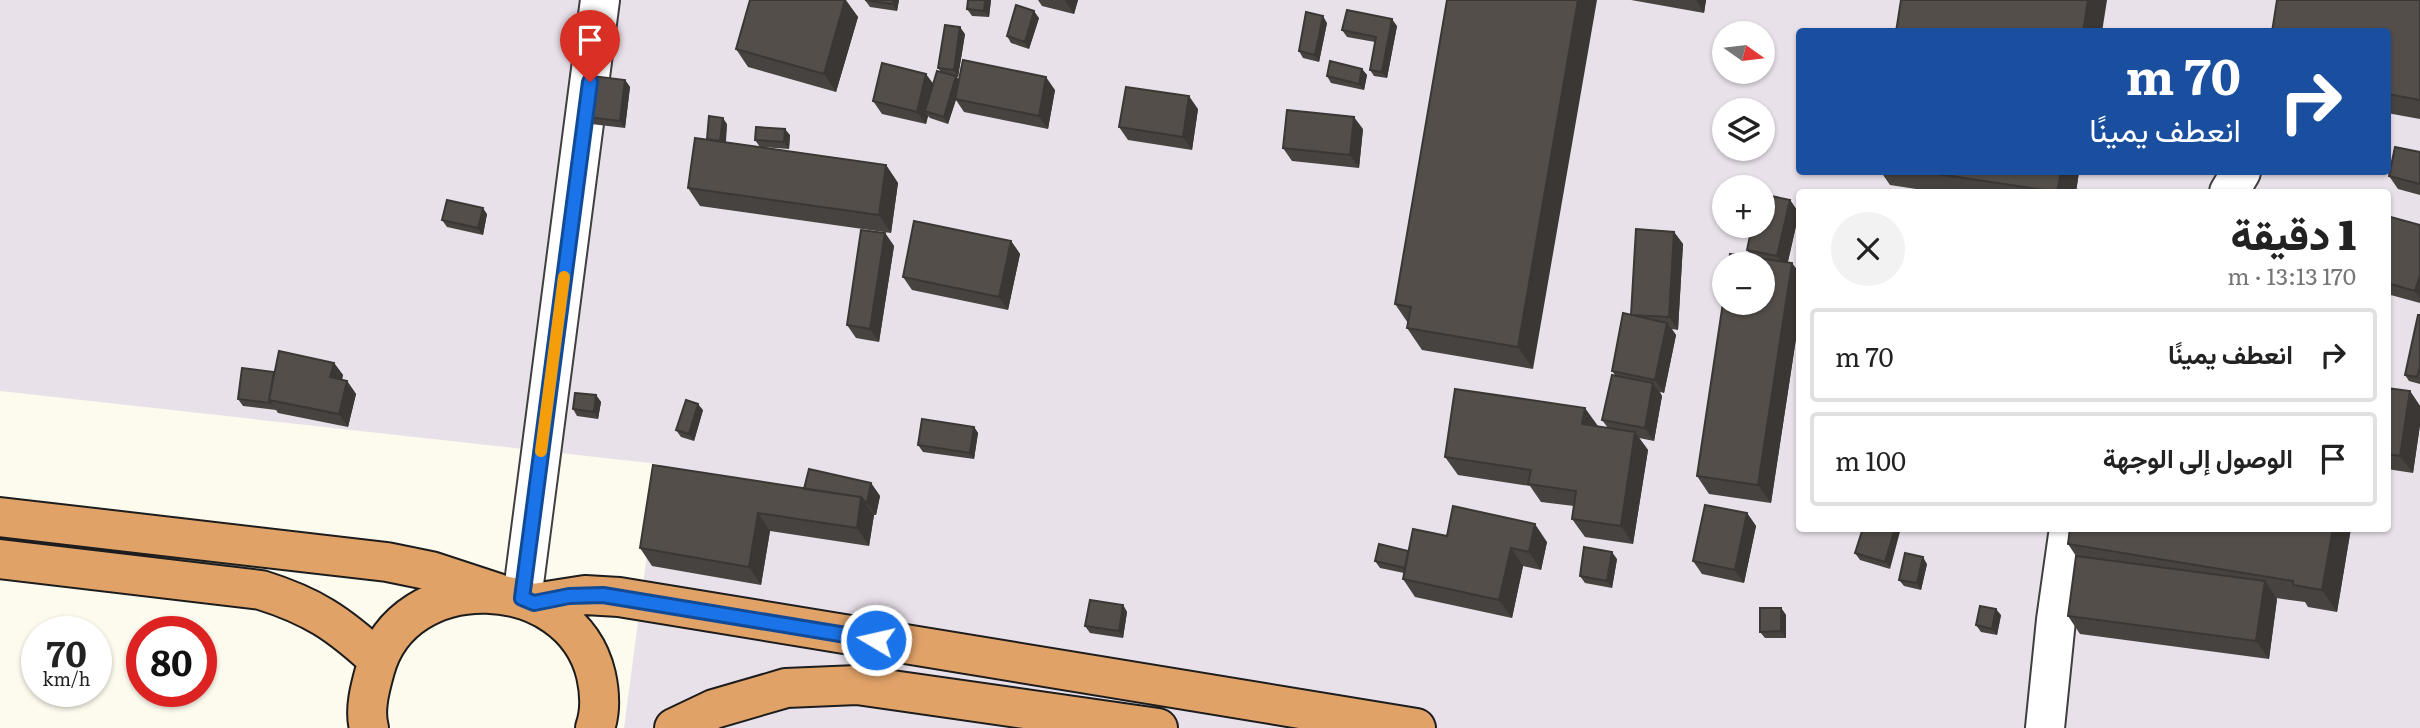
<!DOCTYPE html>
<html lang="ar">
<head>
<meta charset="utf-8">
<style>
  :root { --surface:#fff; --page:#f2f2f2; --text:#222; --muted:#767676; --line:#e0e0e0 }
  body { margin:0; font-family:Literata,Vazirmatn,serif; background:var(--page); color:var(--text); direction:rtl; height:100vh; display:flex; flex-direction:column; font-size:26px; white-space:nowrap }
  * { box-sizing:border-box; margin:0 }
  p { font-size:23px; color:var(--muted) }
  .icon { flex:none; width:38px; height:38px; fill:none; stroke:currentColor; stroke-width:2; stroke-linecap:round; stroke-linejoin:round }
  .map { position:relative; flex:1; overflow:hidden; direction:ltr }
  .sheet { position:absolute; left:1796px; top:189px; width:595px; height:343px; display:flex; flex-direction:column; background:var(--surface); border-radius:7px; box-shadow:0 2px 5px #0004; direction:rtl }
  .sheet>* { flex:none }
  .hud { position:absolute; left:1796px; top:28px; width:595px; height:147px; border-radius:7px; box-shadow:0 2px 5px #0004; direction:rtl; background:#1a4fa0; color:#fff; overflow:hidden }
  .needle { width:46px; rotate:104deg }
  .controls { position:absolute; left:1712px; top:21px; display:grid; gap:14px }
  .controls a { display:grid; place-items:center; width:63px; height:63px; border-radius:50%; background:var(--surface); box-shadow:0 2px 5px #0004; font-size:35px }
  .speed { position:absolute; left:21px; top:616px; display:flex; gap:14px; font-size:35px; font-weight:700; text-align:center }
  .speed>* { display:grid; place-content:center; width:91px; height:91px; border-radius:50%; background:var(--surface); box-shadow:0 2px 5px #0004; line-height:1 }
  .speed small { font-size:18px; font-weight:400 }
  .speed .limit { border:10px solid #d22; background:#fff; color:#111 }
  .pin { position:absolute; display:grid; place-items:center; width:60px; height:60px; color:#fff; margin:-72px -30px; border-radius:50% 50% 50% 0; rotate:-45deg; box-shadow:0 0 7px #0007 }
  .pin .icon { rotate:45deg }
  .me { position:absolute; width:77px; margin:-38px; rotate:279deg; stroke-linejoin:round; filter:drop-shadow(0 0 5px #0008) }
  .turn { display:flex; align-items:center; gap:24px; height:147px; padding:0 35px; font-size:32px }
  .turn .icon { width:91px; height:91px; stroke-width:2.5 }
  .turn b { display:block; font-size:49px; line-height:60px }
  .round { display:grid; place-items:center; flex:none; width:74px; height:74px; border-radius:37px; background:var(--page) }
  .overview { display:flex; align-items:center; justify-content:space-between; height:119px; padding:0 35px }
  h1 { font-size:42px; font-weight:800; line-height:52px }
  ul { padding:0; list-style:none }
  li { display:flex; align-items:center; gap:21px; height:94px; margin:0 14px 10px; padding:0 21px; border:4px solid var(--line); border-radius:7px }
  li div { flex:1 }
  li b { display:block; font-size:26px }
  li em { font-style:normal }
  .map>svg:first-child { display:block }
  .industrial { fill:#e9e1ea; fill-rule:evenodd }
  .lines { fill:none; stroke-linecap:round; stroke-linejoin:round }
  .minor-casing { stroke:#3f3f3f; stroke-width:42 }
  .highway-casing { stroke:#1d1d1d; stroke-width:42 }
  .minor { stroke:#fff; stroke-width:38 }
  .highway { stroke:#e1a268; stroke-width:38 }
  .wall { fill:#474340 }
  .shaded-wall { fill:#3a3734 }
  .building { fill:#534e4a; stroke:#3a3734; stroke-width:2 }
  .route-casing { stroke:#114b97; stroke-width:18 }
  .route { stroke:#1a73e8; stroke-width:12 }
  .slow { stroke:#f59e0b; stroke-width:12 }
</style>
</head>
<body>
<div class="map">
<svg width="2420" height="728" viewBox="0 0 2420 728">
  <rect width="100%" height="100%" fill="#fdfaee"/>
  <path class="industrial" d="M0,0H2420V728H624L659,464L0,391ZM1799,32H2387V172H1799ZM1724,33H1762V72H1724ZM1724,110H1762V149H1724ZM1724,187H1762V226H1724ZM1799,192H2387V528H1799ZM1724,264H1762V303H1724Z"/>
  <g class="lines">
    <defs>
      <path id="minor" d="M2229,192L2241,172
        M522,599L600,0
        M2045,728L2056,620L2069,528"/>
      <path id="highway" d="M0,517L387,562L431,571L498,593
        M0,559L261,590C312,606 338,623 378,660
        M534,603L585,595L619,597L1416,728
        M369,728C364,710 370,688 375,670C403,565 571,570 596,675C600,693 601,711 595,728
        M674,728L714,709L786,688L857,685L1158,728"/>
    </defs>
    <use href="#minor" class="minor-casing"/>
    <use href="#highway" class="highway-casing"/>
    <use href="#minor" class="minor"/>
    <use href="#highway" class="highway"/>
  </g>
  <path class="wall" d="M750,0H846L858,17L836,92L748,67L736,49Z
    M865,0H899L897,11L870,7Z
    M968,0H991L989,17L972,16L967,9Z
    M1038,0H1078L1074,14L1042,6Z
    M1447,0L1533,369L1422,350L1407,328L1408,323L1395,304Z
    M1631,0H1706L1704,13Z
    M2420,0V119L2387,113V32Z
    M1039,18L1029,49L1011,43L1007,36Z
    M1327,23L1319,62L1303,58L1299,51Z
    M1397,26L1387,78L1374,76L1370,70L1375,42L1347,37L1342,30Z
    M965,34L958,77H957L959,80L1055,90L1048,129L964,112L956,100L948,124L930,118L928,116L926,124L882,114L873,101L933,84L941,72L938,68Z
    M1362,69L1367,75L1364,90L1331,83L1327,76Z
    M625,80L630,87L625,128L591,124L586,117Z
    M1198,109L1192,150L1128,140L1119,127Z
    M727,124L726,142L760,147L755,140L790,135L789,149L762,147L886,165L898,183L891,233L700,206L688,188Z
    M1363,129L1359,168L1292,161L1283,148Z
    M2420,152V195L2398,189L2389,176Z
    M1881,172H2079L2076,192H1936L1890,185Z
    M1790,200L1799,213L1788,262L1799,272V319L1771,503L1709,494L1697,476L1752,257L1747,250Z
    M487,214L483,235L447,227L442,220Z
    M2387,216L2420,225V303L2387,294Z
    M1674,232L1683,244L1678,330L1672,329L1676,335L1664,393L1660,392L1662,396L1654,441L1639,438L1648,450L1633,544L1585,537L1572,519L1574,506L1541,502L1530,486L1458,475L1445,457L1598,426L1608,428L1602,420L1615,375L1612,371L1632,315Z
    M885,233L894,246L879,342L856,338L847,325Z
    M1011,241L1020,254L1008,310L912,290L903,277Z
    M2420,315V384L2409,381L2405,375Z
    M334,363L343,375L342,380L347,381L356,394L348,427L278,413L276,410L243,406L238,399L274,372Z
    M2387,388L2410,391L2420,406V425L2413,473L2387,469Z
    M596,395L601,402L598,419L577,416L573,409Z
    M703,410L694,441L681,437L676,430Z
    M974,427L978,433L974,459L923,452L918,445Z
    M871,483L880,496L876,515H874L869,546L770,531L761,585L652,566L640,548L804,489Z
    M1747,513L1756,526L1744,583L1702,574L1693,561Z
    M1863,528L1890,569L1860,560L1855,553Z
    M2070,528H2351L2337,612L2308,607L2305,602L2276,598L2277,599L2269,659L2080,634L2068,616L2076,556L2068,544Z
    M1447,536L1547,542L1541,570L1523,566L1512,618L1415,597L1403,579L1404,573L1380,568L1375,561L1408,551Z
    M1617,559L1612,588L1585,583L1580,576Z
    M1927,564L1921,590L1904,586L1899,580Z
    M1123,605L1127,612L1123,638L1090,633L1085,626Z
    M1781,608L1786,615V638H1765L1760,632Z
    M2001,615L1997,635L1981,632L1976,625Z"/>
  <path class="shaded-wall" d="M845,0L858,17L836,92L824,74Z
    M893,0H899L897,11L893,4Z
    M985,0H991L989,17L984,11Z
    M1066,0H1078L1074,14L1065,1Z
    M1578,0H1597L1533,369L1518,347Z
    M1696,0H1706L1704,13Z
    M2088,0H2107L2102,32H2083Z
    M1034,11L1039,18L1029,49L1025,42Z
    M1323,16L1327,23L1319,62L1315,55Z
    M1392,19L1397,26L1387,78L1382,72Z
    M960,27L965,34L958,77L954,70Z
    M1362,69L1367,75L1364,90L1359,84Z
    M926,74L935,86L925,111L928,116L926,124L917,112Z
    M956,76L961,83L948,124L944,117Z
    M1046,77L1055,90L1048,129L1039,116Z
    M625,80L630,87L625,128L620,121Z
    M1189,96L1198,109L1192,150L1183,137Z
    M1354,117L1363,129L1359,168L1350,155Z
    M723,118L727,124L724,155L720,148Z
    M785,129L790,135L789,149L784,142Z
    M886,165L898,183L891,233L879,215Z
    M2061,172H2079L2076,192H2057Z
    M1790,200L1799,213L1786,269L1777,256Z
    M483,208L487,214L483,235L478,228Z
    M1674,232L1683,244L1678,330L1669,317Z
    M885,233L894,246L879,342L870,329Z
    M1011,241L1020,254L1008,310L999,297Z
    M1792,263L1799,272V319L1771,503L1758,485Z
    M2420,275V298L2415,291Z
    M1667,323L1676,335L1664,393L1655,380Z
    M334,363L343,375L339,390L330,377Z
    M347,381L356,394L348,427L339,414Z
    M1653,383L1662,396L1654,441L1645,428Z
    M2410,391L2420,406V425L2413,473L2400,456Z
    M596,395L601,402L598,419L594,412Z
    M698,404L703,410L694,441L689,434Z
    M1585,408L1598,426L1582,424Z
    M974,427L978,433L974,459L970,453Z
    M1635,432L1648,450L1633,544L1621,526Z
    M871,483L880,496L876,515L867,503Z
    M861,497L874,515L869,546L857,528Z
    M758,513L770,531L761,585L749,567Z
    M1747,513L1756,526L1744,583L1735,570Z
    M1535,524L1547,542L1541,570L1529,552Z
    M1895,528H1901L1890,569L1885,562Z
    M2333,528H2351L2337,612L2322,590Z
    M1511,548L1523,566L1512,618L1499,600Z
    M1612,552L1617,559L1612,588L1607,581Z
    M1923,557L1927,564L1921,590L1917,583Z
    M2265,581L2277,599L2269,659L2256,641Z
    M1123,605L1127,612L1123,638L1119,631Z
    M1781,608L1786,615V638L1781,631Z
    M1996,609L2001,615L1997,635L1992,629Z"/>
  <path class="building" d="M750,0H845L824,74L736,49Z
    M865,0H893V4Z
    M968,0H985L984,11L967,9Z
    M1447,0H1578L1518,347L1407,328L1411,307L1395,304Z
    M1901,0H2088L2083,32H1896Z
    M2277,0H2420V100L2387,94V32H2272Z
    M1016,5L1034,11L1025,42L1007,36Z
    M1347,10L1392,19L1382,72L1370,70L1376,37L1342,30Z
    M1306,12L1323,16L1315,55L1299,51Z
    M945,25L960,27L954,70L938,68Z
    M963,60L1046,77L1039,116L955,99Z
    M1330,61L1362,69L1359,84L1327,76Z
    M882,63L926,74L917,112L873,101Z
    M937,71L956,76L944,117L925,111Z
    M592,76L625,80L620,121L586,117Z
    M1126,87L1189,96L1183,137L1119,127Z
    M1287,110L1354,117L1350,155L1283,148Z
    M709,116L723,118L720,141L707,139Z
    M756,127L785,129L784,142L755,140Z
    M695,138L886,165L879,215L688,188Z
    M2395,147L2420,152V184L2389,176Z
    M1924,172H2061L2057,192Z
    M1762,194L1790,200L1777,256L1747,250L1752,226H1762Z
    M447,200L483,208L478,228L442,220Z
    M2387,216L2420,225V275L2415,291L2387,283Z
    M914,221L1011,241L999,297L903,277Z
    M1636,229L1674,232L1669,317L1631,315Z
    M861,230L885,233L870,329L847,325Z
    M1730,254L1792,263L1758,485L1697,476L1724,296V303H1762V264H1729Z
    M1623,313L1667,323L1655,380L1612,371Z
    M2418,315H2420V366L2417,377L2405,375Z
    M279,351L334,363L330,377L347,381L339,414L269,400Z
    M242,368L274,372L269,400L271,403L238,399Z
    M1612,375L1653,383L1645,428L1602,420Z
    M2387,388L2410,391L2400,456L2387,454Z
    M1455,389L1585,408L1582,424L1635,432L1621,526L1572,519L1576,491L1528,484L1531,470L1445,457Z
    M575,393L596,395L594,412L573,409Z
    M686,400L698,404L689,434L676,430Z
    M922,419L974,427L970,453L918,445Z
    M653,465L861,497L857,528L758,513L749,567L640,548Z
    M809,469L871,483L867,503L865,502L861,497L804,489Z
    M1705,505L1747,513L1735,570L1693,561Z
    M1453,506L1535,524L1529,552L1511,548L1499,600L1403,579L1413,529L1447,536Z
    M1863,528H1895L1885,562L1855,553Z
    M2070,528H2333L2322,590L2293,585V581L2068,544Z
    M1379,544L1408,551L1405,568L1375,561Z
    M1584,547L1612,552L1607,581L1580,576Z
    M1905,553L1923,557L1917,583L1899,580Z
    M2076,556L2265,581L2256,641L2068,616Z
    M1090,600L1123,605L1119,631L1085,626Z
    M1980,606L1996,609L1992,629L1976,625Z
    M1760,608H1781V631L1760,632Z"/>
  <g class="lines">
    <defs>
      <path id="route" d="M590,82L522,598L534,603L569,596L603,595L876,640"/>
    </defs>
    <use href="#route" class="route-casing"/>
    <use href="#route" class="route"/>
    <path class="slow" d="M541,451L564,277"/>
  </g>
</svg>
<div class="controls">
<a><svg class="needle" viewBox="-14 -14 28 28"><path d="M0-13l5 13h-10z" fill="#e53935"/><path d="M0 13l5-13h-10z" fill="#767676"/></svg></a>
<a><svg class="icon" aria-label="layers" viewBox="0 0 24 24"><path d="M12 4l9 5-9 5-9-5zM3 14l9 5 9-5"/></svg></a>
<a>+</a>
<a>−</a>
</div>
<div class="speed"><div>70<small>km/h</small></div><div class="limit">80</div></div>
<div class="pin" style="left:590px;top:82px;background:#d93025"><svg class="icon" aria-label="arrive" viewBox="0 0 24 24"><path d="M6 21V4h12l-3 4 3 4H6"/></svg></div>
<svg class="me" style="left:876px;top:640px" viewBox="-20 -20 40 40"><circle r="17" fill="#1a73e8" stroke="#fff" stroke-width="3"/><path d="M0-11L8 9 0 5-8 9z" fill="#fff"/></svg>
<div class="hud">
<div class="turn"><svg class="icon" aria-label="right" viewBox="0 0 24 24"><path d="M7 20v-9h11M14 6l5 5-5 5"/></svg><div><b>70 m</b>انعطف يمينًا</div></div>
</div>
<section class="sheet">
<div class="overview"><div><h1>1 دقيقة</h1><p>170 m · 13:13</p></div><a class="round"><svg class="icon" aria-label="close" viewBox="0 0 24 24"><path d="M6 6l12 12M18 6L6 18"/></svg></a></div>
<ul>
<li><svg class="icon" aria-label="right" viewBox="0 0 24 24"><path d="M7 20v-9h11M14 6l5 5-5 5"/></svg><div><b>انعطف يمينًا</b></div><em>70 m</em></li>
<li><svg class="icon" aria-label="arrive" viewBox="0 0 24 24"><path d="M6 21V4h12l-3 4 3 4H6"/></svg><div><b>الوصول إلى الوجهة</b></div><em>100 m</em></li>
</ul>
</section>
</div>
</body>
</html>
